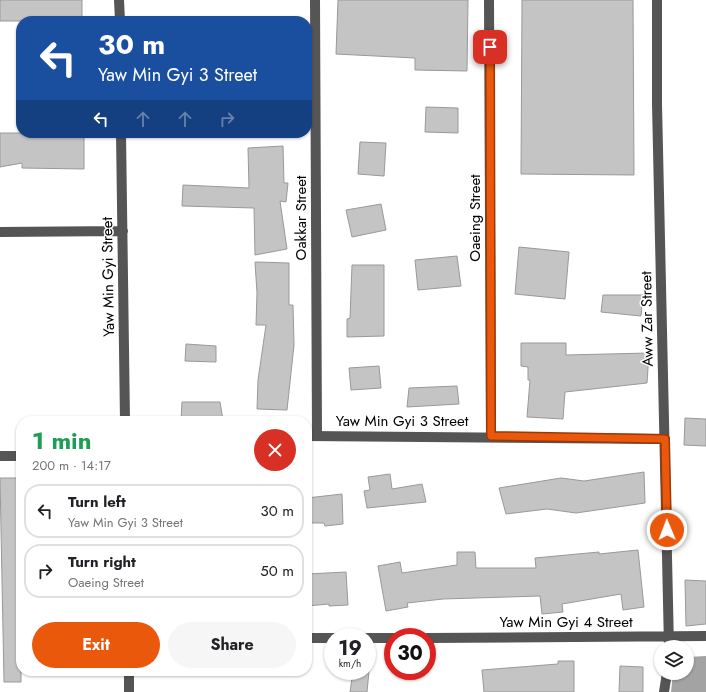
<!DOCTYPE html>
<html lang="en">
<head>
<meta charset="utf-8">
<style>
  :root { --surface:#fff; --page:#f6f6f6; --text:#202124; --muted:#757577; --line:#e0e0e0; --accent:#ea580c }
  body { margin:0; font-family:Jost,sans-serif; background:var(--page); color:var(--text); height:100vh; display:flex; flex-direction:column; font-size:15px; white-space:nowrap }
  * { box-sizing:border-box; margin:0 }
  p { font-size:13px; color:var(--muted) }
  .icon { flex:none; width:22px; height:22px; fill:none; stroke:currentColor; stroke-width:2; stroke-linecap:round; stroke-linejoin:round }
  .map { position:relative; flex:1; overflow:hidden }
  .panel { position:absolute; left:16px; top:416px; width:296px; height:260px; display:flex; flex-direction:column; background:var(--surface); border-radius:16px; box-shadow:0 1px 3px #0004 }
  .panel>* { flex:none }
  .guide { position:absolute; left:16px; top:16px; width:296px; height:122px; border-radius:16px; box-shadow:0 1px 3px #0004; background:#1a4fa0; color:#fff; overflow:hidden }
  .controls { position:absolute; left:654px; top:640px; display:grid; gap:8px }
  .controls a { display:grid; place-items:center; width:40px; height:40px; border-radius:50%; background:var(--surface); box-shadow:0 1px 3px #0004; font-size:20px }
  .speed { position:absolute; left:324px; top:628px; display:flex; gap:8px; font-size:20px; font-weight:700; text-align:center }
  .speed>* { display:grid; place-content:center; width:52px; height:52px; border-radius:50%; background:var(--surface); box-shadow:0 1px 3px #0004; line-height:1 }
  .speed small { font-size:10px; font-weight:400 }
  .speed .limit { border:6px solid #d22; background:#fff; color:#111 }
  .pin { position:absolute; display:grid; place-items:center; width:34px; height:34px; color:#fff; margin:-17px; border-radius:8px; box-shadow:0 2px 6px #0006 }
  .me { position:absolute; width:44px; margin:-22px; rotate:359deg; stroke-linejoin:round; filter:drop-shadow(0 0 3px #0008) }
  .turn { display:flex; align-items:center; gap:14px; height:84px; padding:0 16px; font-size:18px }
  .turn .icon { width:52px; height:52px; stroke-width:2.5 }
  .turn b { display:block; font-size:28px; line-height:34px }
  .lanes { display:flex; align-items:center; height:38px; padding:0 16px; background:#0003; justify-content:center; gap:20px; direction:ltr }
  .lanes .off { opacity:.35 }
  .round { display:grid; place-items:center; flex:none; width:42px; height:42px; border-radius:21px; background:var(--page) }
  .headline { display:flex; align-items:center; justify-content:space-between; height:68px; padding:0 16px }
  h1 { font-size:24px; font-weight:700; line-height:30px; color:#1e9e55 }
  .button { display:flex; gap:8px; margin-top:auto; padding:8px 16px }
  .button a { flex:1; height:46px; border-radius:24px; background:var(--accent); color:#fff; font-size:16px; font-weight:700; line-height:46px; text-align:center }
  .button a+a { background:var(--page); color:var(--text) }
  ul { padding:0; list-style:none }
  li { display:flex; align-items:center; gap:12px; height:54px; margin:0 8px 6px; padding:0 8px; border:2px solid var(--line); border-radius:16px }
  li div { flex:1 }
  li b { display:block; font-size:15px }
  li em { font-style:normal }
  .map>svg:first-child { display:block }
  .water { fill:#a3a3a3 }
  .building { fill:#c4c4c4; stroke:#999 }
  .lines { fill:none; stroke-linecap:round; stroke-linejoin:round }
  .minor { stroke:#555; stroke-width:10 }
  .route-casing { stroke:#983908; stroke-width:10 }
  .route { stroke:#ea580c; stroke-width:7 }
  .labels { text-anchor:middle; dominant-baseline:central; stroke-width:3; stroke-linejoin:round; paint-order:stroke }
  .street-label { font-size:15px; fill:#000; stroke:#fff }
</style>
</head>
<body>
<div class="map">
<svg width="706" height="692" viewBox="0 0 706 692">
  <rect width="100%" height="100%" fill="#fff"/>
  <path class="water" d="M706,656V692H671L673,673H687V657Z"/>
  <path class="building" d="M0,0H82V21H0Z
    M338,0H468L467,71L415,70V58L336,54Z
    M522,0H633L634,175L521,174Z
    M426,107L458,108V133L425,132Z
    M0,133H84V169L22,168V163L0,167Z
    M360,142L386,143L384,176L358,174Z
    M283,146L284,183H288L286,202L280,201L287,249L255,255L254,208L182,206L183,185L249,188L248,148Z
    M381,204L386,230L352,237L346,210Z
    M519,247L569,252L565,299L515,294Z
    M457,256L461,286L418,290L415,260Z
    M255,262L289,263V305H293L294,345L287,410L257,409L258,380L266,325H256L257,293Z
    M352,265H384V336L347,337V319L350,318Z
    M603,295H643L641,316L601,312Z
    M521,343H566V355L649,353L647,383L565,392L563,419L527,417L530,380H528V367L521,366Z
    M186,344L216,346V362L185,361Z
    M379,366L381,388L351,390L349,368Z
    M457,386L459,404L407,407L409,388Z
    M182,402H220L223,420H181Z
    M685,418L706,419V446L684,445Z
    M644,472L645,503L576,513L547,509L506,514L499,488L561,478L584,481Z
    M390,474L392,489L422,484L426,502L367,508L364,491L370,490L368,477Z
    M0,478H21V682H4Z
    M342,494L343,524L325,526L324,523H307V498Z
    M638,550L644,607L623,610L621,594L562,604L563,612L542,614L540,596L443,599L407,603L408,607L386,611L378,566L400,562L402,573L457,565V552H475L476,568H536L535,558L599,552V554Z
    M346,572L348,605L329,606V604L307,606V574Z
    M685,580L706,581V624L686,626Z
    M558,661H574V692H484L482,670L558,664Z
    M620,666L643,667V692H619Z
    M353,671H369L367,692H350Z"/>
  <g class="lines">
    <path class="minor" d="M119,0L120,21
      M315,0L317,436
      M489,0L491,436
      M657,0V104L669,647
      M121,133L125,421
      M0,232L123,231
      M307,436L665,439
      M0,456H21
      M307,638H333
      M367,638H393
      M427,638L706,636
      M129,671V692
      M664,692L667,673"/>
  </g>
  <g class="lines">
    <defs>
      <path id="route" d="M490,47L491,436L665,439L667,530"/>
    </defs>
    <use href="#route" class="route-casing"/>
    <use href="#route" class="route"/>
  </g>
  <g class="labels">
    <g class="street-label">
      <text transform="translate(301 218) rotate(-90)">Oakkar Street</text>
      <text transform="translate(475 218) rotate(-90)">Oaeing Street</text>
      <text transform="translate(108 277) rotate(-91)">Yaw Min Gyi Street</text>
      <text transform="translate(647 319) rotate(-91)">Aww Zar Street</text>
      <text x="402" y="421">Yaw Min Gyi 3 Street</text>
      <text x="566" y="622">Yaw Min Gyi 4 Street</text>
    </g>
  </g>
</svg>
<div class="controls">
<a><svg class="icon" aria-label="layers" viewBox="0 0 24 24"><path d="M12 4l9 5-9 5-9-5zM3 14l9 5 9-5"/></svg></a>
</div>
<div class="speed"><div>19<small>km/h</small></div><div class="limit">30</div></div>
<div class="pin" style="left:490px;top:47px;background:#d93025"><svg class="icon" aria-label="arrive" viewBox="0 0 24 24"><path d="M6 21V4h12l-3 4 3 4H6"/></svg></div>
<svg class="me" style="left:667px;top:530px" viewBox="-20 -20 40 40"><circle r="17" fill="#ea580c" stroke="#fff" stroke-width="3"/><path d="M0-11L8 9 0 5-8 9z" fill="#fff"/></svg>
<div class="guide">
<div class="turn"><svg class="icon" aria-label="left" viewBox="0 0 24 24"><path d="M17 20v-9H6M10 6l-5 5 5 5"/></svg><div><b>30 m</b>Yaw Min Gyi 3 Street</div></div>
<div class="lanes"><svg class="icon" aria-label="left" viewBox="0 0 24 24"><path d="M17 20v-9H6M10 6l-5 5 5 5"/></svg><svg class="icon off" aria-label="ahead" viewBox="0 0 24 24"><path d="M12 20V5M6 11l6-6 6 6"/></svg><svg class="icon off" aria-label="ahead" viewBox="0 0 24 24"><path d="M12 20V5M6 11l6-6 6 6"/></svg><svg class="icon off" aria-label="right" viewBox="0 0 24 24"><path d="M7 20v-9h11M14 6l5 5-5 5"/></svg></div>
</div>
<section class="panel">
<div class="headline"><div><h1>1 min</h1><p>200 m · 14:17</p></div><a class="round" style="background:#d93025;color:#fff"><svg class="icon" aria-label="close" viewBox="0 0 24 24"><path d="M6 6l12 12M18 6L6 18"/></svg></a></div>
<ul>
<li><svg class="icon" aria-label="left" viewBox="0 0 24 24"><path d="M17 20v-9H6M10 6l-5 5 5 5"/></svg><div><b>Turn left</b><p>Yaw Min Gyi 3 Street</p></div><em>30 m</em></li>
<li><svg class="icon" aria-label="right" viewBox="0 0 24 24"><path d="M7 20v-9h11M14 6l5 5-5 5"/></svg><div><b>Turn right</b><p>Oaeing Street</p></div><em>50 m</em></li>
</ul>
<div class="button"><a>Exit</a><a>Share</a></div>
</section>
</div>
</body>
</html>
